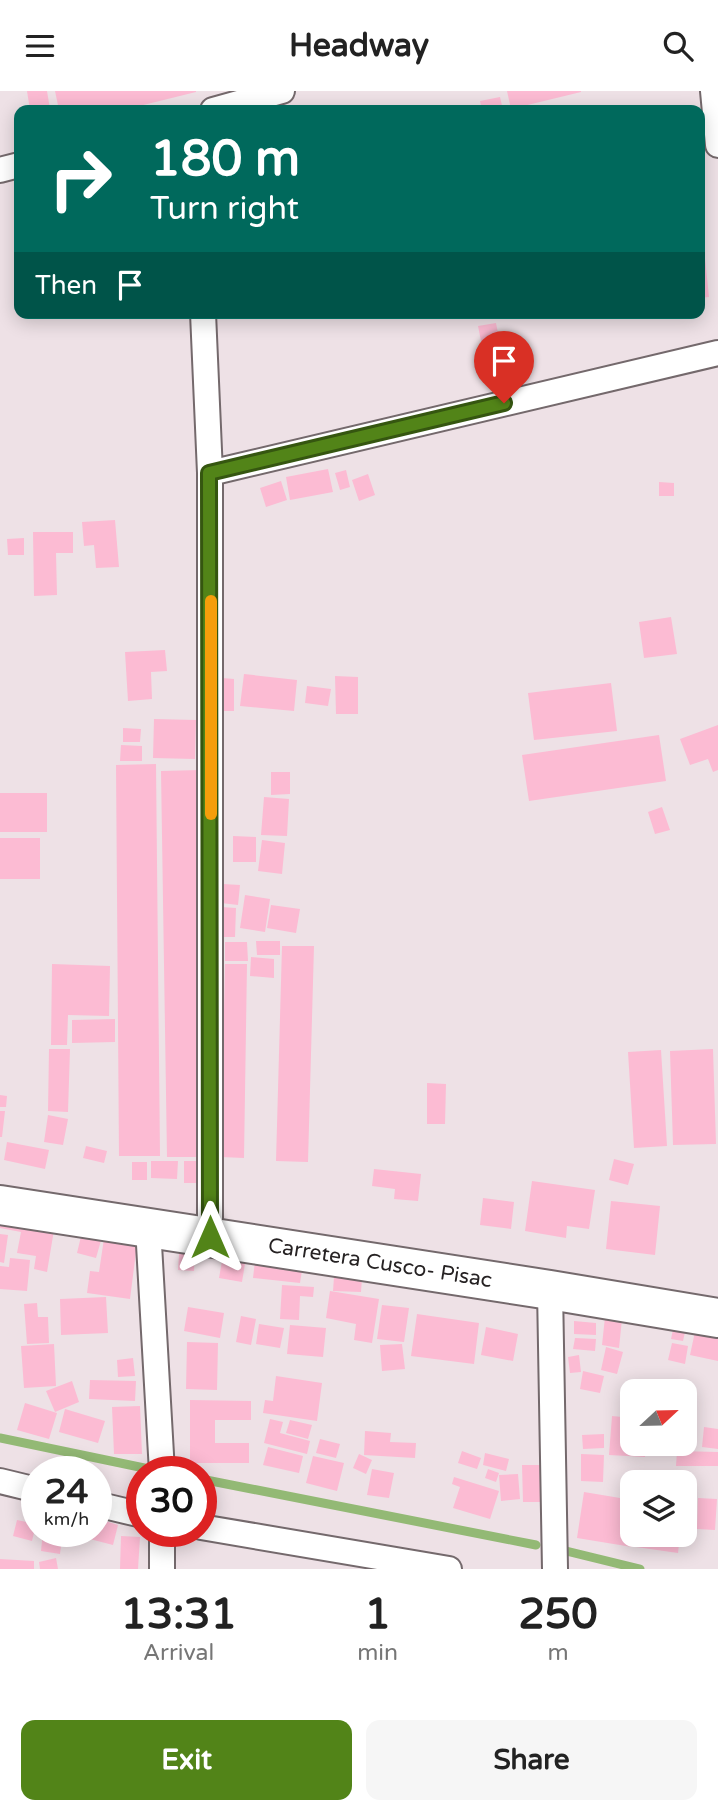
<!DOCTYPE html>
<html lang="en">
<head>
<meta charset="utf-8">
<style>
  :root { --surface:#fff; --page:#f6f6f6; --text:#222; --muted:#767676; --accent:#528418 }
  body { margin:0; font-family:"Varela Round",sans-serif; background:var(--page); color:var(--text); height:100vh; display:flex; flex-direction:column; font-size:26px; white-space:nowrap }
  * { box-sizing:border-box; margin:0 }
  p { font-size:23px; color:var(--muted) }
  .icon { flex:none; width:38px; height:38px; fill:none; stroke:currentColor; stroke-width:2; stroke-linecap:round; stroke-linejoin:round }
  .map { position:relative; height:1478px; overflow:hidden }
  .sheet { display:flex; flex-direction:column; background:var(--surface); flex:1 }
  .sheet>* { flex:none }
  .top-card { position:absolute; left:14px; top:14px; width:691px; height:214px; border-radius:14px; box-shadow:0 4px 18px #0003; background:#00695c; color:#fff; overflow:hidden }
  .needle { width:46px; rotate:68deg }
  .fabs { position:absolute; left:620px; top:1288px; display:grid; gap:14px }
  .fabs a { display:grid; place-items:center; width:77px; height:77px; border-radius:14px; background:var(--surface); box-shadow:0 4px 18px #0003; font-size:35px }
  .speed { position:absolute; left:21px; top:1365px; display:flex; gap:14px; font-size:35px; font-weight:700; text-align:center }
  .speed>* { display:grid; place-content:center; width:91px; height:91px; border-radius:50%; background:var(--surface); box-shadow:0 4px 18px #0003; line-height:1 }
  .speed small { font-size:18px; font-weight:400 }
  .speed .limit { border:10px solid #d22; background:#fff; color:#111 }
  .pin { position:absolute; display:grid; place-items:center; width:60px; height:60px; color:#fff; margin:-72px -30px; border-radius:50% 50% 50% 0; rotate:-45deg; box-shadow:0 0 7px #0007 }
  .pin .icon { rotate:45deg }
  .me { position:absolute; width:77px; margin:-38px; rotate:0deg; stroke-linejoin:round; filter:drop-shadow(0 0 5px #0008) }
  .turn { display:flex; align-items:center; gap:24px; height:147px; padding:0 21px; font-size:32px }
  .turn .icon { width:91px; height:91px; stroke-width:2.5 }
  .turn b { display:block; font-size:49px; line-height:60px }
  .then { display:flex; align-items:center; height:66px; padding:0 21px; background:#0003; gap:14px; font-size:26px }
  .eta { display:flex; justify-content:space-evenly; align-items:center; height:119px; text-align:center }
  .eta b { font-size:42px; font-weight:700; line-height:49px }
  .action { display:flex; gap:14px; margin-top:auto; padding:14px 21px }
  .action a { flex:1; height:80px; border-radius:14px; background:var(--accent); color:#fff; font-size:28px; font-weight:700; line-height:80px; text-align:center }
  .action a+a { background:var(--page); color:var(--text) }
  header { display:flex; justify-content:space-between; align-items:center; height:91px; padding:0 21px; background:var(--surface); font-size:32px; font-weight:700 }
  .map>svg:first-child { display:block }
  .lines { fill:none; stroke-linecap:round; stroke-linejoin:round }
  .stream { stroke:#93b975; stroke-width:9 }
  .building { fill:#fcbbd3 }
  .minor-casing { stroke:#74696c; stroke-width:28 }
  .trunk-casing { stroke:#74696c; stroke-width:42 }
  .minor { stroke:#fff; stroke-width:24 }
  .trunk { stroke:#fff; stroke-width:38 }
  .route-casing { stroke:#355610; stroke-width:18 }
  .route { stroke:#528418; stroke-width:12 }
  .slow { stroke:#f59e0b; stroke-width:12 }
  .labels { text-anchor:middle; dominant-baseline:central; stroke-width:5; stroke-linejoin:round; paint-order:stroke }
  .street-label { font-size:21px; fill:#262223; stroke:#fff }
</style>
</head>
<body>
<header><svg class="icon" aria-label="menu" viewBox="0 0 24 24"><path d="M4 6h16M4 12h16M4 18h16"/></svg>Headway<svg class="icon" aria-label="search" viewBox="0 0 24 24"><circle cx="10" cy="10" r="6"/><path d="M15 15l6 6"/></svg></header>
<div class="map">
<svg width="718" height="1478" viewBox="0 0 718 1478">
  <rect width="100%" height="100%" fill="#eee1e6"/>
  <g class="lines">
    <path class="stream" d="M0,1347L149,1378
      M201,1388L536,1454
      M562,1459L640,1478"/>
  </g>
  <path class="building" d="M27,0H47L50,18L30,19Z
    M55,0H196V1L123,19H59Z
    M507,0H581V1L511,18Z
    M500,6L503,19H482L480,10Z
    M700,138H702L709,206L700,207Z
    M496,232L501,257L526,252L530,272L487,280L478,235Z
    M328,378L333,401L290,409L286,386Z
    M346,379L350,396L340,399L335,382Z
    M368,383L375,404L359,410L352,389Z
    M281,390L287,409L266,416L260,397Z
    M659,391L674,392V405H659Z
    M115,429L119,476L96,477L94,454L84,455L82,431Z
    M33,441H73V462H56L57,504L34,505Z
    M24,447V464H8L7,448Z
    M671,526L677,563L644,567L639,531Z
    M165,559L167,580L151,581L152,608L128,610L125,561Z
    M244,583L297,589L294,620L240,615Z
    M335,585L358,586V623H336Z
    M222,587L234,588V620H221Z
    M611,592L617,640L534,649L528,602Z
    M307,595L331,598L328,615L305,612Z
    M154,628L196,629L195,668L153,667Z
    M718,634V679L713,681L708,668L690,674L680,648Z
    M123,637L141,638L140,651H123Z
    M659,644L666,690L529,710L522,664Z
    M121,654L142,655V670H120Z
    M156,673L160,1065H119L116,674Z
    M200,679L206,1066H167L161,680Z
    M271,681H290V703L271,704Z
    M0,702H47V741H0Z
    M264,706L289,708L287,745L261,744Z
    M662,716L670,739L655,743L648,721Z
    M233,745L256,746V771H233Z
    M0,747H40V788H0Z
    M262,749L285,752L282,783L258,780Z
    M223,793L240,794L238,814L221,812Z
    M245,804L270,808L265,841L240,837Z
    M271,814L300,818L296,842L267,837Z
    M221,816L236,817L235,846H220Z
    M256,850H280V864H257Z
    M225,851H247L248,870H225Z
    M282,855H314L308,1071L276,1070Z
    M251,866L274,868V887L250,885Z
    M52,873L110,875L109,925L68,924L67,954H51Z
    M225,873H247L244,1067L221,1066Z
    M115,928V951L72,952V929Z
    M49,958H70L68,1021L48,1020Z
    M713,958L716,1053L673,1054L670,960Z
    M661,959L667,1055L634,1057L628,961Z
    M427,992L446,993L445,1033H427Z
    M0,1004L7,1005L6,1016H0Z
    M0,1020H5L2,1046H0Z
    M48,1024L68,1028L63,1054L44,1051Z
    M7,1051L49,1059L45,1078L4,1069Z
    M86,1055L107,1060L104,1072L83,1067Z
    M614,1068L634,1073L628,1094L609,1089Z
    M151,1070H178L177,1088L151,1087Z
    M184,1070H207L206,1092H184Z
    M132,1071H147V1089H132Z
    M374,1078L421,1083L418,1110L394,1108L395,1098L372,1095Z
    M532,1090L595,1099L589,1138L567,1135L566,1147L525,1140Z
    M483,1107L514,1111L511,1138L480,1134Z
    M611,1110L660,1115L655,1164L606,1158Z
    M0,1118L56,1127L47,1181L34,1178L36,1165L17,1162L21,1141L0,1137Z
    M84,1133L104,1139L96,1167L77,1162Z
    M105,1141L138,1145L130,1208L87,1202L90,1180L99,1181Z
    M0,1143L8,1144L4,1172L0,1171Z
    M216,1148L248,1154L242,1191L219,1187L222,1170L213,1168Z
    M180,1150L195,1151L194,1180L178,1179Z
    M256,1161L304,1167L300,1192L253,1187Z
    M10,1167L30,1169L27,1200L0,1198V1175L9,1176Z
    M335,1172L363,1173L361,1201L333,1200Z
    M282,1194L314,1196L313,1206L300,1205L299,1229L280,1228Z
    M330,1200L379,1208L372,1252L354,1249L356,1233L326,1227Z
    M106,1206L108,1242L61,1244L60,1208Z
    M37,1212L38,1226H48L49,1252L27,1253L24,1213Z
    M382,1214L409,1217L404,1251L377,1248Z
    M188,1216L224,1222L220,1247L184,1240Z
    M417,1223L479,1232L474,1273L411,1265Z
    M241,1225L256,1228L251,1254L236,1251Z
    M605,1226L622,1228L619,1257L602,1254Z
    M675,1229L687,1232L683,1250L671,1248Z
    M574,1230L596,1232V1244L574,1243Z
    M259,1233L284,1237L280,1257L256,1253Z
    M290,1234L326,1237L323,1266L287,1263Z
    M486,1236L518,1243L513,1270L481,1264Z
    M696,1236L718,1240V1270L690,1264Z
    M575,1247L596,1248L595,1260L573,1258Z
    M187,1251L218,1252L217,1299L186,1298Z
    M672,1252L688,1255L685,1273L668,1269Z
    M54,1253L56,1295L24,1297L21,1255Z
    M402,1253L405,1278L382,1280L380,1254Z
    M606,1256L623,1261L617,1283L601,1279Z
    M579,1264L581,1281L570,1282L568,1266Z
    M133,1267L135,1285L118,1286L117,1269Z
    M583,1280L604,1285L600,1302L580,1298Z
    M276,1285L322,1292L317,1330L263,1322L265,1309L273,1310Z
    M90,1289L136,1290L135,1310L89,1308Z
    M72,1290L79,1311L55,1321L46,1300Z
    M627,1291L649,1298L648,1300H632V1318L620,1314Z
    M190,1309L251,1310V1329H215V1352H249V1372H190Z
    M25,1312L57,1322L49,1348L17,1339Z
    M140,1315L142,1363H114L112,1316Z
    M65,1318L105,1330L98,1352L59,1341Z
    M612,1325L632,1327V1353H645V1366L609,1364Z
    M270,1328L283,1331L280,1342L310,1350L307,1363L264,1352Z
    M290,1329L312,1334L308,1348L286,1342Z
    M704,1336L718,1338V1358L702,1356Z
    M365,1340L391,1342L390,1351L416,1352L415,1367L364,1364Z
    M604,1343V1357L583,1358L582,1344Z
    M320,1348L340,1353L336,1367L316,1362Z
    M268,1356L303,1365L299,1382L263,1374Z
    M462,1360L481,1367L477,1378L458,1372Z
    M677,1360L718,1361V1375H676Z
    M485,1362L509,1368L506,1380L483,1374Z
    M359,1363L372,1369L366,1383L353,1377Z
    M581,1363L604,1364L603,1391L581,1390Z
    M313,1365L344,1372L337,1400L306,1392Z
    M522,1374H548L549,1411H523Z
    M372,1378L394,1382L389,1407L367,1404Z
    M488,1378L499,1382L496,1391L485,1387Z
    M518,1383L520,1408L501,1410L499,1384Z
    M454,1386L499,1400L490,1428L453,1417L460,1396L452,1393Z
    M584,1401L632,1409V1444H634L632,1456L577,1447Z
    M698,1407L717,1408L715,1439L697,1438Z
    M96,1427L118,1434L113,1454L86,1447L88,1440H96Z
    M17,1429L36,1433L32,1450L13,1445Z
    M43,1440H63L60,1463L41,1460Z
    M637,1444H680L678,1462L636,1456Z
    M121,1445L140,1446L138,1478H120Z
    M56,1467L58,1478H40L39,1471Z
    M0,1468L34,1470V1478H0Z"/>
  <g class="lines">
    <defs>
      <path id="minor" d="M713,0L718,54
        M213,19L282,0
        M0,79L19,74
        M203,222L210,382
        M148,1136L162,1381
        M210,1146V382L718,262
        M550,1199L555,1478
        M0,1390L37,1399
        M96,1413L142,1424
        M201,1436L449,1478
        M162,1478V1440"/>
      <path id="trunk" d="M0,1114L550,1199L718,1227"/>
    </defs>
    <use href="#minor" class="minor-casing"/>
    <use href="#trunk" class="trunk-casing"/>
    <use href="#minor" class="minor"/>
    <use href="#trunk" class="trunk"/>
  </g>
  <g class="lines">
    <defs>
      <path id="route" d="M210,1146L209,382L504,312"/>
    </defs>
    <use href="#route" class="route-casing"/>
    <use href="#route" class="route"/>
    <path class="slow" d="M211,723V510"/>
  </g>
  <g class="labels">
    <g class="street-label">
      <text transform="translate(380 1172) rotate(9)">Carretera Cusco- Pisac</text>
    </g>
  </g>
</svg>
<div class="fabs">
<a><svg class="needle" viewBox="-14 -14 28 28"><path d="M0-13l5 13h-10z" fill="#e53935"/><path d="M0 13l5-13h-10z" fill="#767676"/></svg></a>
<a><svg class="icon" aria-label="layers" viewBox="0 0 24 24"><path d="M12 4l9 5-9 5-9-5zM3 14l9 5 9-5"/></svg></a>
</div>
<div class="speed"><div>24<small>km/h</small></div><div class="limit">30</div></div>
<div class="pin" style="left:504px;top:312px;background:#d93025"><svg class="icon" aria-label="arrive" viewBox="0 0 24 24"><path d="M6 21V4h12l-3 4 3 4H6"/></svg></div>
<svg class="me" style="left:210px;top:1146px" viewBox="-20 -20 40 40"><path d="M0-17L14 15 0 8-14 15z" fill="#528418" stroke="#fff" stroke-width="4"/></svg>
<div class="top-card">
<div class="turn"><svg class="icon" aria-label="right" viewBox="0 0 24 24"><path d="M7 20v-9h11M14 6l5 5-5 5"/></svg><div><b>180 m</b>Turn right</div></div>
<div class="then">Then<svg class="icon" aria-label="arrive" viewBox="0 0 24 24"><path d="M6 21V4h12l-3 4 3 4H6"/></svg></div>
</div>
</div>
<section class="sheet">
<div class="eta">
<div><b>13:31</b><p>Arrival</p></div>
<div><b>1</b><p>min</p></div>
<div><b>250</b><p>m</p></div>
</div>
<div class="action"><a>Exit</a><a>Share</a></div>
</section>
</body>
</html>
